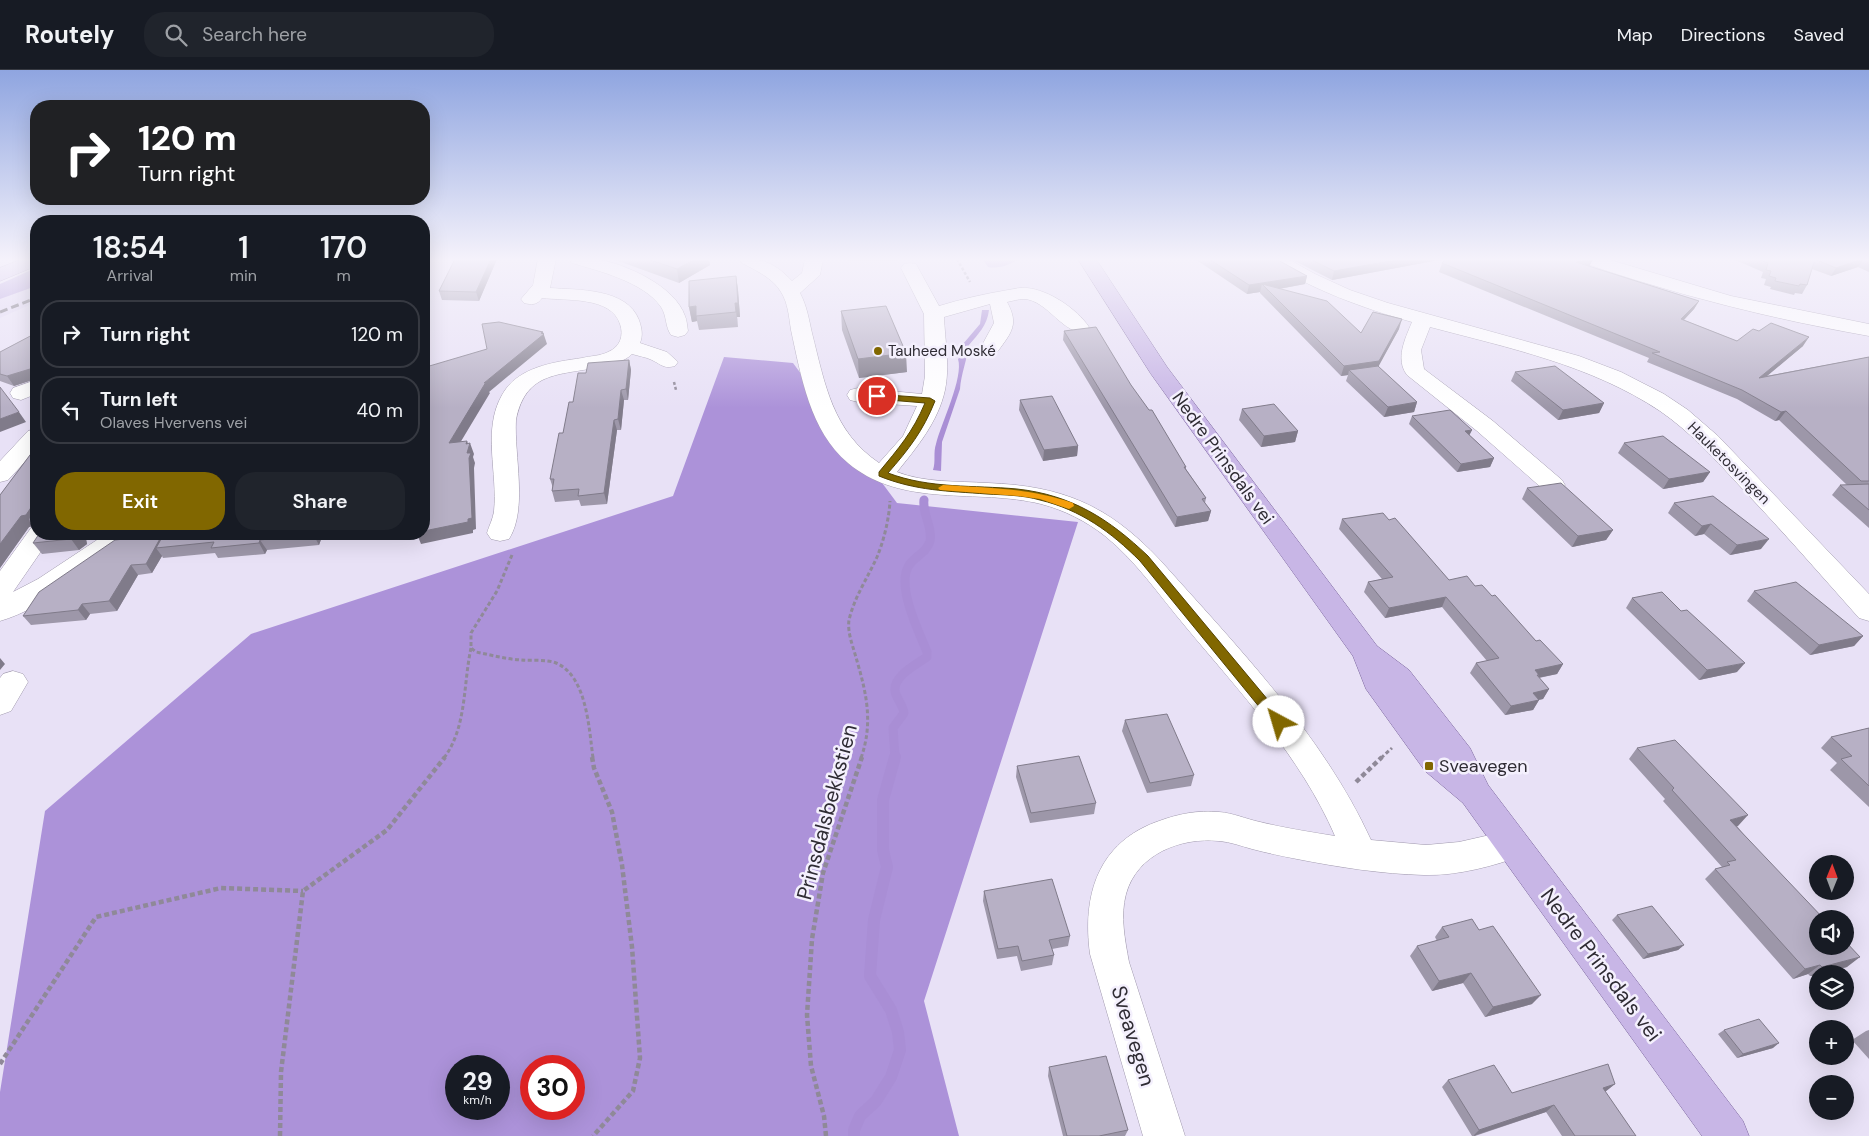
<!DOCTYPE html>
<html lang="en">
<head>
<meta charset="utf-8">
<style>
  :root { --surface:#171b24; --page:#20242c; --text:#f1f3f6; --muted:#9ea1a6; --line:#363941; --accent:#816700 }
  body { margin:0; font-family:"DM Sans",sans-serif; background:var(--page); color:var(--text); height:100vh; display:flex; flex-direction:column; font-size:19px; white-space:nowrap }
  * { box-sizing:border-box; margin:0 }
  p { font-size:16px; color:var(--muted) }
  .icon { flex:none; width:28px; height:28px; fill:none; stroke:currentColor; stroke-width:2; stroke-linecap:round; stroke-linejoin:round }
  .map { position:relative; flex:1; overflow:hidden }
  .panel { position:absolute; left:30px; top:145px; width:400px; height:325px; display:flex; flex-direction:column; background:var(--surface); border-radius:20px; box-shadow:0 5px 20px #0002 }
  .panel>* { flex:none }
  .banner { position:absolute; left:30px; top:30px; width:400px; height:105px; border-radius:20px; box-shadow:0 5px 20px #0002; background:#202124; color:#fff; overflow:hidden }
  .needle { width:32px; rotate:1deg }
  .tools { position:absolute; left:1809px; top:785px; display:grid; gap:10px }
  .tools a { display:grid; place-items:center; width:45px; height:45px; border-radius:50%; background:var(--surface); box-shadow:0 5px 20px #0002; font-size:25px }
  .speed { position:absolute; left:445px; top:985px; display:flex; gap:10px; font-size:25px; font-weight:700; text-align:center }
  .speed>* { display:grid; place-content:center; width:65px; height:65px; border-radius:50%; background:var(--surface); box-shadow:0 5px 20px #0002; line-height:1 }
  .speed small { font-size:12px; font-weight:400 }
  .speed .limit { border:8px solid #d22; background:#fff; color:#111 }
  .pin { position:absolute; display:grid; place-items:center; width:42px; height:42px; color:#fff; margin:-21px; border:2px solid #fff; border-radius:50%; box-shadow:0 1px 5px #0007 }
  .me { position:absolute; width:55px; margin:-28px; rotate:321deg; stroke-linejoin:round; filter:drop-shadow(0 0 4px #0008) }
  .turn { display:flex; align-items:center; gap:18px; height:105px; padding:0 25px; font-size:22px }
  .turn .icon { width:65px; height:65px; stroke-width:2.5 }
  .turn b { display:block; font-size:35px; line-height:42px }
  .eta { display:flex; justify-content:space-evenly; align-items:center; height:85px; text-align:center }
  .eta b { font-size:30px; font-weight:600; line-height:35px }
  .cta { display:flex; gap:10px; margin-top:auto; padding:10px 25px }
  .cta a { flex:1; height:58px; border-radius:20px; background:var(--accent); color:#fff; font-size:20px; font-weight:600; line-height:58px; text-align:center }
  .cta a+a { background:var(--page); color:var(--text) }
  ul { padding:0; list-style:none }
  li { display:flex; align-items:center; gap:15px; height:68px; margin:0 10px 8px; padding:0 15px; border:2px solid var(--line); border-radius:20px }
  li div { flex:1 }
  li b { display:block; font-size:19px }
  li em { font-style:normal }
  header { display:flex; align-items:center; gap:30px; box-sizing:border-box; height:70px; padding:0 25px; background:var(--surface); border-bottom:1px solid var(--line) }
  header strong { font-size:24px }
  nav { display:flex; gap:28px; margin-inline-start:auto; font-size:18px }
  .search { width:350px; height:45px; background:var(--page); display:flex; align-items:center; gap:12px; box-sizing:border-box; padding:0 18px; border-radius:20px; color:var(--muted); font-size:19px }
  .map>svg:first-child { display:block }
  .built { fill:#dfd6f2 }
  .forest { fill:#ac92d9; fill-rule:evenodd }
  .water { fill:#a98ed5 }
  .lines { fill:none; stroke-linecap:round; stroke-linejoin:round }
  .stream-far1 { stroke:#a98ed5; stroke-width:9 }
  .stream { stroke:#a98ed5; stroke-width:12 }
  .minor-casing { stroke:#a099ad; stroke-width:1 }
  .major-casing { stroke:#7b669d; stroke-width:1 }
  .path-far2 { stroke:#8f8998; stroke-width:2.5; stroke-dasharray:3 2; stroke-linecap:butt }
  .path-far1 { stroke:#8f8998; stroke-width:3; stroke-dasharray:4 2.5; stroke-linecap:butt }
  .path { stroke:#8f8998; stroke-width:4.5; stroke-dasharray:5 3; stroke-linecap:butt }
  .minor { fill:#fff; fill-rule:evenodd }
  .major { fill:#c8b6e6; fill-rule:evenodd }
  .rail { stroke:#5e5a65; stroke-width:3; stroke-dasharray:8 4; stroke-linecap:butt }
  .wall { fill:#9d97a9 }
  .shaded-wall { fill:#807b8a }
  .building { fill:#b7b0c5; stroke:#807b8a }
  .route { fill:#816700; stroke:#544300 }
  .slow { fill:#f59e0b }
  .poi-dot { fill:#816700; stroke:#f4f0fd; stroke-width:2 }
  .labels { text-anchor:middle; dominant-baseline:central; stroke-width:5; stroke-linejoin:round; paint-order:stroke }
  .far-poi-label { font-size:15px; fill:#2f2c34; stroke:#f4f0fd; text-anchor:start }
  .far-street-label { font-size:15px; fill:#2f2c34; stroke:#f4f0fd }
  .street-label { font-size:18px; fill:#2f2c34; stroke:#f4f0fd }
  .poi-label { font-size:18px; fill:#2f2c34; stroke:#f4f0fd; text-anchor:start }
  .near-street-label { font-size:21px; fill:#2f2c34; stroke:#f4f0fd }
</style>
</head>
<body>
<header>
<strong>Routely</strong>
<div class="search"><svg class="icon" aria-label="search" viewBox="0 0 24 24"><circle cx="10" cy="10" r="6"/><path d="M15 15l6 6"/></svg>Search here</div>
<nav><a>Map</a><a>Directions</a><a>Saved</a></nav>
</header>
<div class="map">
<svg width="1869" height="1066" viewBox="0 0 1869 1066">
  <rect width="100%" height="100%" fill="#e8e1f6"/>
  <path class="built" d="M36,215V232L0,248V228Z"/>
  <path class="forest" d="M982,189H1019C1009,195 1000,199 988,197Z
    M36,198V216L0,229V214Z
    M724,287L793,293L897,433L1078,452L924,931L959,1066H0V1022L45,741L251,564L673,426ZM456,996H499V1039H456ZM531,996H574V1039H531Z"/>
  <path class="water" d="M982,240H989C987,256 978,264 969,275C967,290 961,304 960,319L942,372L941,401L933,400C936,391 933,383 936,374C941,354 964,307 958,289L963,284V274L980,254Z"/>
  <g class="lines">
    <path class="stream-far1" d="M895,688L893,658L904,643C903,635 896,628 895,621C893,606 917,594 927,587V582C919,562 897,518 908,497C913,487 927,483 930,471C933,457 922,444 924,430"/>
    <path class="stream" d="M854,1066V1060L860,1046L876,1031L891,1007L900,980L898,962L891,940L870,906L874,850L887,797L883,780V730L895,687"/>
    <defs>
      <path id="minor" d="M538,189H556L550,218C578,220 627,218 639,250C642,259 643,265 640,273L667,282L678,292L675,296C664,299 662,295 652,290C646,287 638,286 632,284C624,292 614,293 604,296C562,306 526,299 516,350C514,386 528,439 509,469L500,471L491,469L487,463C489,456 493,449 494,441C498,403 482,360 502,325C517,297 554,292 582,288C590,286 600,286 608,282C620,277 624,266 620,254C611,226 566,231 542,228C537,235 532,235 524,233L521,229L533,215Z
        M569,189C577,188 588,187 596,189C626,194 675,216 685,246C687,250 687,256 688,261L685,265L678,267L671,265C665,257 667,246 661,237C644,212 599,201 572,193Z
        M739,189C762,187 776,194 792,211L802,203L805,189H823L820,205L800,223C807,236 809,250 812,263C825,314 832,361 879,393L903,366L917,336L858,332L850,330L847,325L850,320L858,318L922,324L925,306L924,244L901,198L904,194L910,193L916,194L939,236C962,229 984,224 1008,220C1014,219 1021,217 1027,218C1049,220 1077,239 1089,257L1086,261C1064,267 1048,230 1024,229C1018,229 1013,231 1007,232C1019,254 1012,262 998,281L991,283L984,281L981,277L994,253L990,234L944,247C945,270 950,297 945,320C938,352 917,377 897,402C925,413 957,411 988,413C1063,416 1108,435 1160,490C1236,575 1323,665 1371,770L1426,775L1459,772L1512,760L1524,765L1529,775L1524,785C1494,796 1457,806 1424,805C1382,804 1338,797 1297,789C1282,786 1267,783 1252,779C1241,776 1231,772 1219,771C1181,767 1137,784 1126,824C1120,846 1125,870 1129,892L1185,1066H1143L1090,884C1082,825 1098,772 1159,751C1178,744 1198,740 1219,742C1233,743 1246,749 1260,752C1284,758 1310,762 1335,766C1301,687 1239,621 1185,556C1159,525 1136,491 1105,466C1086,451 1064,440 1041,434C977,418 903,439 848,393C810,361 801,306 791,260C789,247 788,233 781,222C773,208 755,200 742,193Z
        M1267,189H1288L1315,204L1350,220L1388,233L1579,286L1621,302L1664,324L1688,340L1718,366L1869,524V551L1859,548C1819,503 1779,457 1737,413C1713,387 1689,361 1660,341C1591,295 1509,278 1430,257L1421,280L1424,299L1493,351L1562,410L1565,415L1562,420L1553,422L1544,420L1477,361L1407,305C1395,289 1405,269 1412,252C1360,237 1316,221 1270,193Z
        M1581,189H1607L1731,226L1869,254V266C1772,249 1677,225 1584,193Z
        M36,310V324L21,330L13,328L10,323L13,318Z
        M36,359V380L8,410L0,412V391L28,361Z
        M36,457V464H53L13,522L38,509L106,464H136L132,470C93,497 45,538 0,551V501L31,458Z
        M13,601L23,604L28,612L11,641L0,645V608L3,604Z"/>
      <path id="major" d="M22,189H36V196L0,211V198Z
        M1078,189H1096L1167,297L1377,576L1409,600L1470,678L1488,715L1743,1051L1749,1066H1702L1463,733L1425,701L1366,619L1353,586L1151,304Z"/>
    </defs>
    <use href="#minor" class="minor-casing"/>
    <use href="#major" class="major-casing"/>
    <path class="path-far2" d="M957,189L970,212
      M674,312L676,320"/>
    <path class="path-far1" d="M512,485L497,521L471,563V578L476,582C491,585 506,589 521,590C532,591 546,589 556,593C587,606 589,659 593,688
      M444,688C467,657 463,615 471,578
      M861,688C873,654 867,625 857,591C854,579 847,563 849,550C854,528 868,507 877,487C884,470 889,449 890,431
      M1381,688L1392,678"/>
    <path class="path" d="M592,687L594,698L612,742L622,795L632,877L640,988L633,1021L593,1066
      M1356,712L1382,687
      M0,994L96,847L221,818L303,821
      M280,1066L281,1002L303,821L387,760L445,687
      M826,1066L824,1046L811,996L807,945L812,869L823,803L862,687"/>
    <use href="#minor" class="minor"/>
    <use href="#major" class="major"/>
    <path class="rail" d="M0,242L36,228"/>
  </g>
  <path class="wall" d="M455,189H497L479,231L442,230L439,221Z
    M613,189H709L710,195L679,213Z
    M848,189H897V191H848Z
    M1195,189H1276L1307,206L1305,214L1279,219L1361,263L1399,259L1378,296L1417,332L1414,342L1384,347L1346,311L1348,305L1341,306L1260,223V222L1247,224Z
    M1291,189H1444L1332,210Z
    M1446,189H1593L1589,196L1699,231L1694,239L1684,250L1737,271L1803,276L1766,306L1869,287V458L1832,425L1840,415H1847L1779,350L1775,351L1737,329L1647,292L1649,288L1439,202L1442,193Z
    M1733,189H1869V202L1858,197L1831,206L1812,199L1807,215L1802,224L1795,223L1794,225L1770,219L1771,217L1764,215L1766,209L1761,208L1763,202Z
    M736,206L738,220L740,247H737L738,257L699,260L697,251L692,252L689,237Z
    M841,241L907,302L859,308L842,260Z
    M1064,261L1131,315L1186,397V399L1206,428L1205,433L1211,441L1208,451L1175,457L1063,270Z
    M36,263V320L31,313V310L14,316L0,311V282Z
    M629,290L631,300L628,330H624L621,360H617L607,434L581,436L579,430L555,432L552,421L553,418L550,409L563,363L573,332L586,303Z
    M1515,302L1604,333L1599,343L1558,350L1511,311Z
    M1020,330L1078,376L1077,386L1043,391L1019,340Z
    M1242,339L1298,361L1295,372L1261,377L1239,350Z
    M1412,346L1472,360L1469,365L1494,388L1490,397L1457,402L1409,354Z
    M1624,373L1710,402L1703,412L1663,419L1618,383Z
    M36,377V460L33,456L29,457L0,498V425Z
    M1527,418L1613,460L1606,470L1572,477L1522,429Z
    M1674,433L1761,479L1730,485L1704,464L1695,466L1668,443Z
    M1342,449L1389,450L1449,510L1475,516L1492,526L1536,571L1563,594L1557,604L1539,608L1549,619L1543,629L1539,630L1533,640L1505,645L1470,603L1476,593L1487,591L1442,537L1385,548L1364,522L1368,512L1382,509L1339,459Z
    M85,464L87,474L79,480L42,484L33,473Z
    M164,464H323L319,475L267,480L265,484L218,488L215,483L163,488L162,486L152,503L138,505L117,541L90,544L86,550L31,555L23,546L163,467Z
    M1754,521L1863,566L1854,576L1810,585L1747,531Z
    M1632,528L1737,602L1699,610L1626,538Z
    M1125,650L1194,705L1191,716L1147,723L1122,661Z
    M1869,658V737L1830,700L1837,693L1821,678L1831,667Z
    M1637,678L1738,756H1737L1847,897L1818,904V905L1810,906L1808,904L1793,909L1705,809L1715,799L1722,797L1663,731L1665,729L1629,689Z
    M1017,696L1096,733L1094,744L1030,753L1016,707Z
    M984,821L1070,866L1068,876L1052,879L1054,885L1052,895L1021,901L1017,886L997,889L983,831Z
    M1617,845L1684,875L1678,880L1643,889L1612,850Z
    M1442,857L1532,934L1485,947L1463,913L1432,921L1410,886L1417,876L1437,871L1435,867Z
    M1724,960L1773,978L1737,988L1718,964Z
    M1869,960V989L1852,970L1866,961Z
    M1049,997L1128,1060L1125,1066H1063L1048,1006Z
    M1448,1010L1512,1023L1615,1014L1605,1022L1636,1066H1562L1546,1042L1475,1066H1472L1442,1017Z"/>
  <path class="shaded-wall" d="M491,189H497L479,231L476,222Z
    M695,189H709L710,195L679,213L677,199Z
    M1401,189H1444L1332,210L1334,201Z
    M1591,189H1593L1589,197L1576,192Z
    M1862,189H1864L1858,197L1831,206L1836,198Z
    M736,206L738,220L740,247H737L738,257L735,233Z
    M1307,206L1305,214L1268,221L1262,214L1260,222L1247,224L1249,215Z
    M1699,231L1694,239L1676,258L1681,249Z
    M696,236L697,251L692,252L689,237Z
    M1402,249L1399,259L1376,301L1349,300L1348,305L1341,306L1344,296Z
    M543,262L547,274L489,322L490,323L454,383L449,373L484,313Z
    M1809,267L1803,276L1754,317L1759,308Z
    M906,283L907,302L859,308L858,289Z
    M629,290L631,300L628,330L626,319Z
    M30,299L36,309L14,316L7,306Z
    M621,320L624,330L621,360L618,349Z
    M1417,332L1414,342L1384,347L1388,337Z
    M1604,333L1599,343L1558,350L1563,340Z
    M1786,341L1779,350L1775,351L1781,342Z
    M19,342L26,352L0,362V349Z
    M614,350L617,360L607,434L604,423Z
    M1472,360L1468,368L1465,361Z
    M1298,361L1295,372L1261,377L1264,366Z
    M467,371L469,376L470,373L474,384L473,387L475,393L474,398L476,459L473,460V463L421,474L417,464H424V461Z
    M1078,376L1077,386L1043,391L1044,380Z
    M1494,388L1490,397L1457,402L1461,394Z
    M1710,402L1703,412L1663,419L1669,409Z
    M36,430V452L29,451L33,456L29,457L0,498V474L21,446Z
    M1211,441L1208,451L1175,457L1177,447Z
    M1711,454L1704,464L1695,466L1702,456Z
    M1613,460L1606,470L1572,477L1578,466Z
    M78,464H85L87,474L79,480L71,469Z
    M313,464H323L319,475Z
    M162,465L168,475L156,478L162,486L152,503L146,494Z
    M1769,469L1761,479L1730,485L1737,475Z
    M260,470L267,480L265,484L259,473Z
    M131,495L138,505L117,541L109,531Z
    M1446,527L1442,537L1385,548L1389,538Z
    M82,534L90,544L86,550L78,540Z
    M1863,566L1854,576L1810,585L1819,575Z
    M0,588L5,594L0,600Z
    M1745,593L1737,602L1699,610L1707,600Z
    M1563,594L1557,604L1537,608L1539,605L1535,600Z
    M1549,619L1543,629L1527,632L1533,623Z
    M1539,630L1533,640L1505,645L1511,636Z
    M1748,745L1738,756L1720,760L1730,750Z
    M1684,875L1678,880L1643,889L1648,884Z
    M1860,887L1847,897L1820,904H1818V905L1810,906L1822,897Z
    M1820,895L1808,904L1793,909L1805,899Z
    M1471,903L1463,913L1432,921L1439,911Z
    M1541,925L1532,934L1485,947L1493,937Z
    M1779,973L1773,978L1737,988L1743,984Z
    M1615,1014L1606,1021L1594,1025L1603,1018Z
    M1554,1035L1546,1042L1473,1066L1479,1060Z"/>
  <path class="building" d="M455,189H491L476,222L439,221Z
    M648,189H695L677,199Z
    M1209,189H1276L1307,206L1249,215Z
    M1310,189H1401L1334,201Z
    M1446,189H1591L1576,192L1699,231L1681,249L1737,271L1753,259L1759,261L1771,253L1809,267L1759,308L1869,287V411H1861L1786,341L1781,342L1742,320L1652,283L1660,282L1442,193Z
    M1758,189H1862L1836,198L1815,189L1807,215L1800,214L1799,216L1775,211L1776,208L1769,206L1771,201L1766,200L1768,193Z
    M736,206L738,233H735L736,242L696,246V236L689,237V211Z
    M1262,214L1327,231L1361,263L1373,242L1402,249L1379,291L1344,296Z
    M886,236L906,283L858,289L841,241Z
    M499,252L543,262L541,263L544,264L484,313L486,312L449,373L467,371L466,374L470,373L467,383H471L469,388L472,448L468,449V452L424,461V301L426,297L487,279L482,254Z
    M1096,257L1131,315L1149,340H1152L1186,397H1184L1206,428L1202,429L1211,441L1177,447L1064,261Z
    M36,263V314L31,313L30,299L7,306L0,304V282Z
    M629,290L626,319L621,320L618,349L614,350L604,423L578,426L579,419L552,421L554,409H550L559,363H563L569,332H573L578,303H586L588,293Z
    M1378,296L1417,332L1388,337L1349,300Z
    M1555,296L1604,333L1563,340L1515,302Z
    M0,317L19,342L0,349Z
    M1052,326L1078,376L1044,380L1020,330Z
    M1274,334L1298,361L1264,366L1242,339Z
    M1450,340L1472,360L1465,361L1494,388L1461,394L1412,346Z
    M1663,366L1710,402L1669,409L1624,373Z
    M36,377V430L26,445L21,446L0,474V425Z
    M1561,413L1613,460L1578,466L1527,418Z
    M1869,414V440L1840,415Z
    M1713,426L1769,469L1737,475L1711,454L1702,456L1674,433Z
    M1383,443L1389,450L1395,448L1449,510L1467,506L1475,516L1482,515L1492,526L1495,525L1536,571L1540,570L1563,594L1535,600L1539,605H1537L1549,619L1533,623L1539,630L1511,636L1476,593L1499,588L1446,527L1389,538L1368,512L1393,507L1342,449Z
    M36,447V452L29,451V448Z
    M39,464H78L71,469L33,473Z
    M164,464H314L260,470L259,473L211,478L214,472L156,478Z
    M162,465L146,494L131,495L109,531L82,534L78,540L23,546L39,522L115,470Z
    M1796,512L1863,566L1819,575L1754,521Z
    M1662,522L1681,541L1687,540L1745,593L1707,600L1632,528Z
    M1167,644L1194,705L1150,713L1125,650Z
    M1869,658V716L1841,689L1852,686L1831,667Z
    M1675,670L1748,745L1730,750L1824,849H1818V876H1845V871L1860,887L1822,897L1820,895L1805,899L1715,799L1730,795L1727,792L1736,790L1672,720L1674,718L1637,678Z
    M1079,686L1096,733L1031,743L1017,696Z
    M1052,809L1070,866L1049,870L1054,885L1022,891L1018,876L998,879L984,821Z
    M1652,836L1684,875L1648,884L1617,845Z
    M1472,849L1479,860L1493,856L1541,925L1493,937L1471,903L1439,911L1417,876L1449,867L1442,857Z
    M1759,949L1779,973L1743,984L1724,960Z
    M1106,986L1128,1060L1099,1066H1067L1049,997Z
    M1608,994L1615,1014L1603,1018L1636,1066H1575L1554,1035L1479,1060L1448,1010L1494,995L1512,1023Z"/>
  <linearGradient id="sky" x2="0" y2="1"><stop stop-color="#8fa5e0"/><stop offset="0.56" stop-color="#f5f2fb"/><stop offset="1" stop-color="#f5f2fb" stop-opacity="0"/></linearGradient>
  <rect width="1869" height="338" fill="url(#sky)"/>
  <path class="route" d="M874,324L930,328L935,331C923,361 909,379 888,403C930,419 974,415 1017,419C1072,425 1109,449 1148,486L1283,648L1285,652L1283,655H1274L1140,491C1111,462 1081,440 1040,430C1023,425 1005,425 987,424C948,421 916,421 879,406V402C898,379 913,362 925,333L877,329L873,326Z"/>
  <path class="slow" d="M943,415C991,418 1027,418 1073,433L1074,436L1069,439L1040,429L1018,426L940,420L938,418Z"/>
  <g class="poi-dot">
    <circle cx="878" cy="281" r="5"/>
    <rect x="1424" y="691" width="10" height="10" rx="2.5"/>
  </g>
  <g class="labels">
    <g class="far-poi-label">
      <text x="888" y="281">Tauheed Moské</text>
    </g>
    <g class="far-street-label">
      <text transform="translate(1729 393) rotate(45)">Hauketosvingen</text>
    </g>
    <g class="street-label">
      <text transform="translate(1223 388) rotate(54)">Nedre Prinsdals vei</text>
    </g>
    <g class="poi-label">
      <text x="1439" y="696">Sveavegen</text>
    </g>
    <g class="near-street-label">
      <text transform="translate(827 742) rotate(-75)">Prinsdalsbekkstien</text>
      <text transform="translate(1601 895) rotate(53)">Nedre Prinsdals vei</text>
      <text transform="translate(1133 966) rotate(73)">Sveavegen</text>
    </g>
  </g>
</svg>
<div class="tools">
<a><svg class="needle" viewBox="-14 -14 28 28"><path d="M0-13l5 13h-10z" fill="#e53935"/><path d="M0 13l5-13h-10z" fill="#9ea1a6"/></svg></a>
<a><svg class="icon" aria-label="sound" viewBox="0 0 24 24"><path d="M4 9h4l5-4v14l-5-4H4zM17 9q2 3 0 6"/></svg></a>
<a><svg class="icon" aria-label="layers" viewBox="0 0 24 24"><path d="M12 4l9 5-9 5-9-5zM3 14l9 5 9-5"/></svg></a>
<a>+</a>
<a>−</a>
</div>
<div class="speed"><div>29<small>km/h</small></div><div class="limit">30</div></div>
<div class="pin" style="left:877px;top:326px;background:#d93025"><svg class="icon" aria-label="arrive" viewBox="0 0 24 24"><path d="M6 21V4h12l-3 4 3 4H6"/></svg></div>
<svg class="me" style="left:1279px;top:652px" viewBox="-20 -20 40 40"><circle r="19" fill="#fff"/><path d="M0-13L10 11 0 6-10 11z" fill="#816700"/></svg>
<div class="banner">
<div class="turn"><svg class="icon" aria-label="right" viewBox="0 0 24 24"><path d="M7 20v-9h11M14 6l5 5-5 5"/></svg><div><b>120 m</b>Turn right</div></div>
</div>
<section class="panel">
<div class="eta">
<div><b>18:54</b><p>Arrival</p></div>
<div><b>1</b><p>min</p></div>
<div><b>170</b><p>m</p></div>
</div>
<ul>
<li><svg class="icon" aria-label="right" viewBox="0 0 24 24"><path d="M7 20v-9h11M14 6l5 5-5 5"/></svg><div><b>Turn right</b></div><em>120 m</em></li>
<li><svg class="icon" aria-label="left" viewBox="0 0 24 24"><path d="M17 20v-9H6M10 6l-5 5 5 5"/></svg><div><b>Turn left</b><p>Olaves Hvervens vei</p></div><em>40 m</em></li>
</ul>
<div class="cta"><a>Exit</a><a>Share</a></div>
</section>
</div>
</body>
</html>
